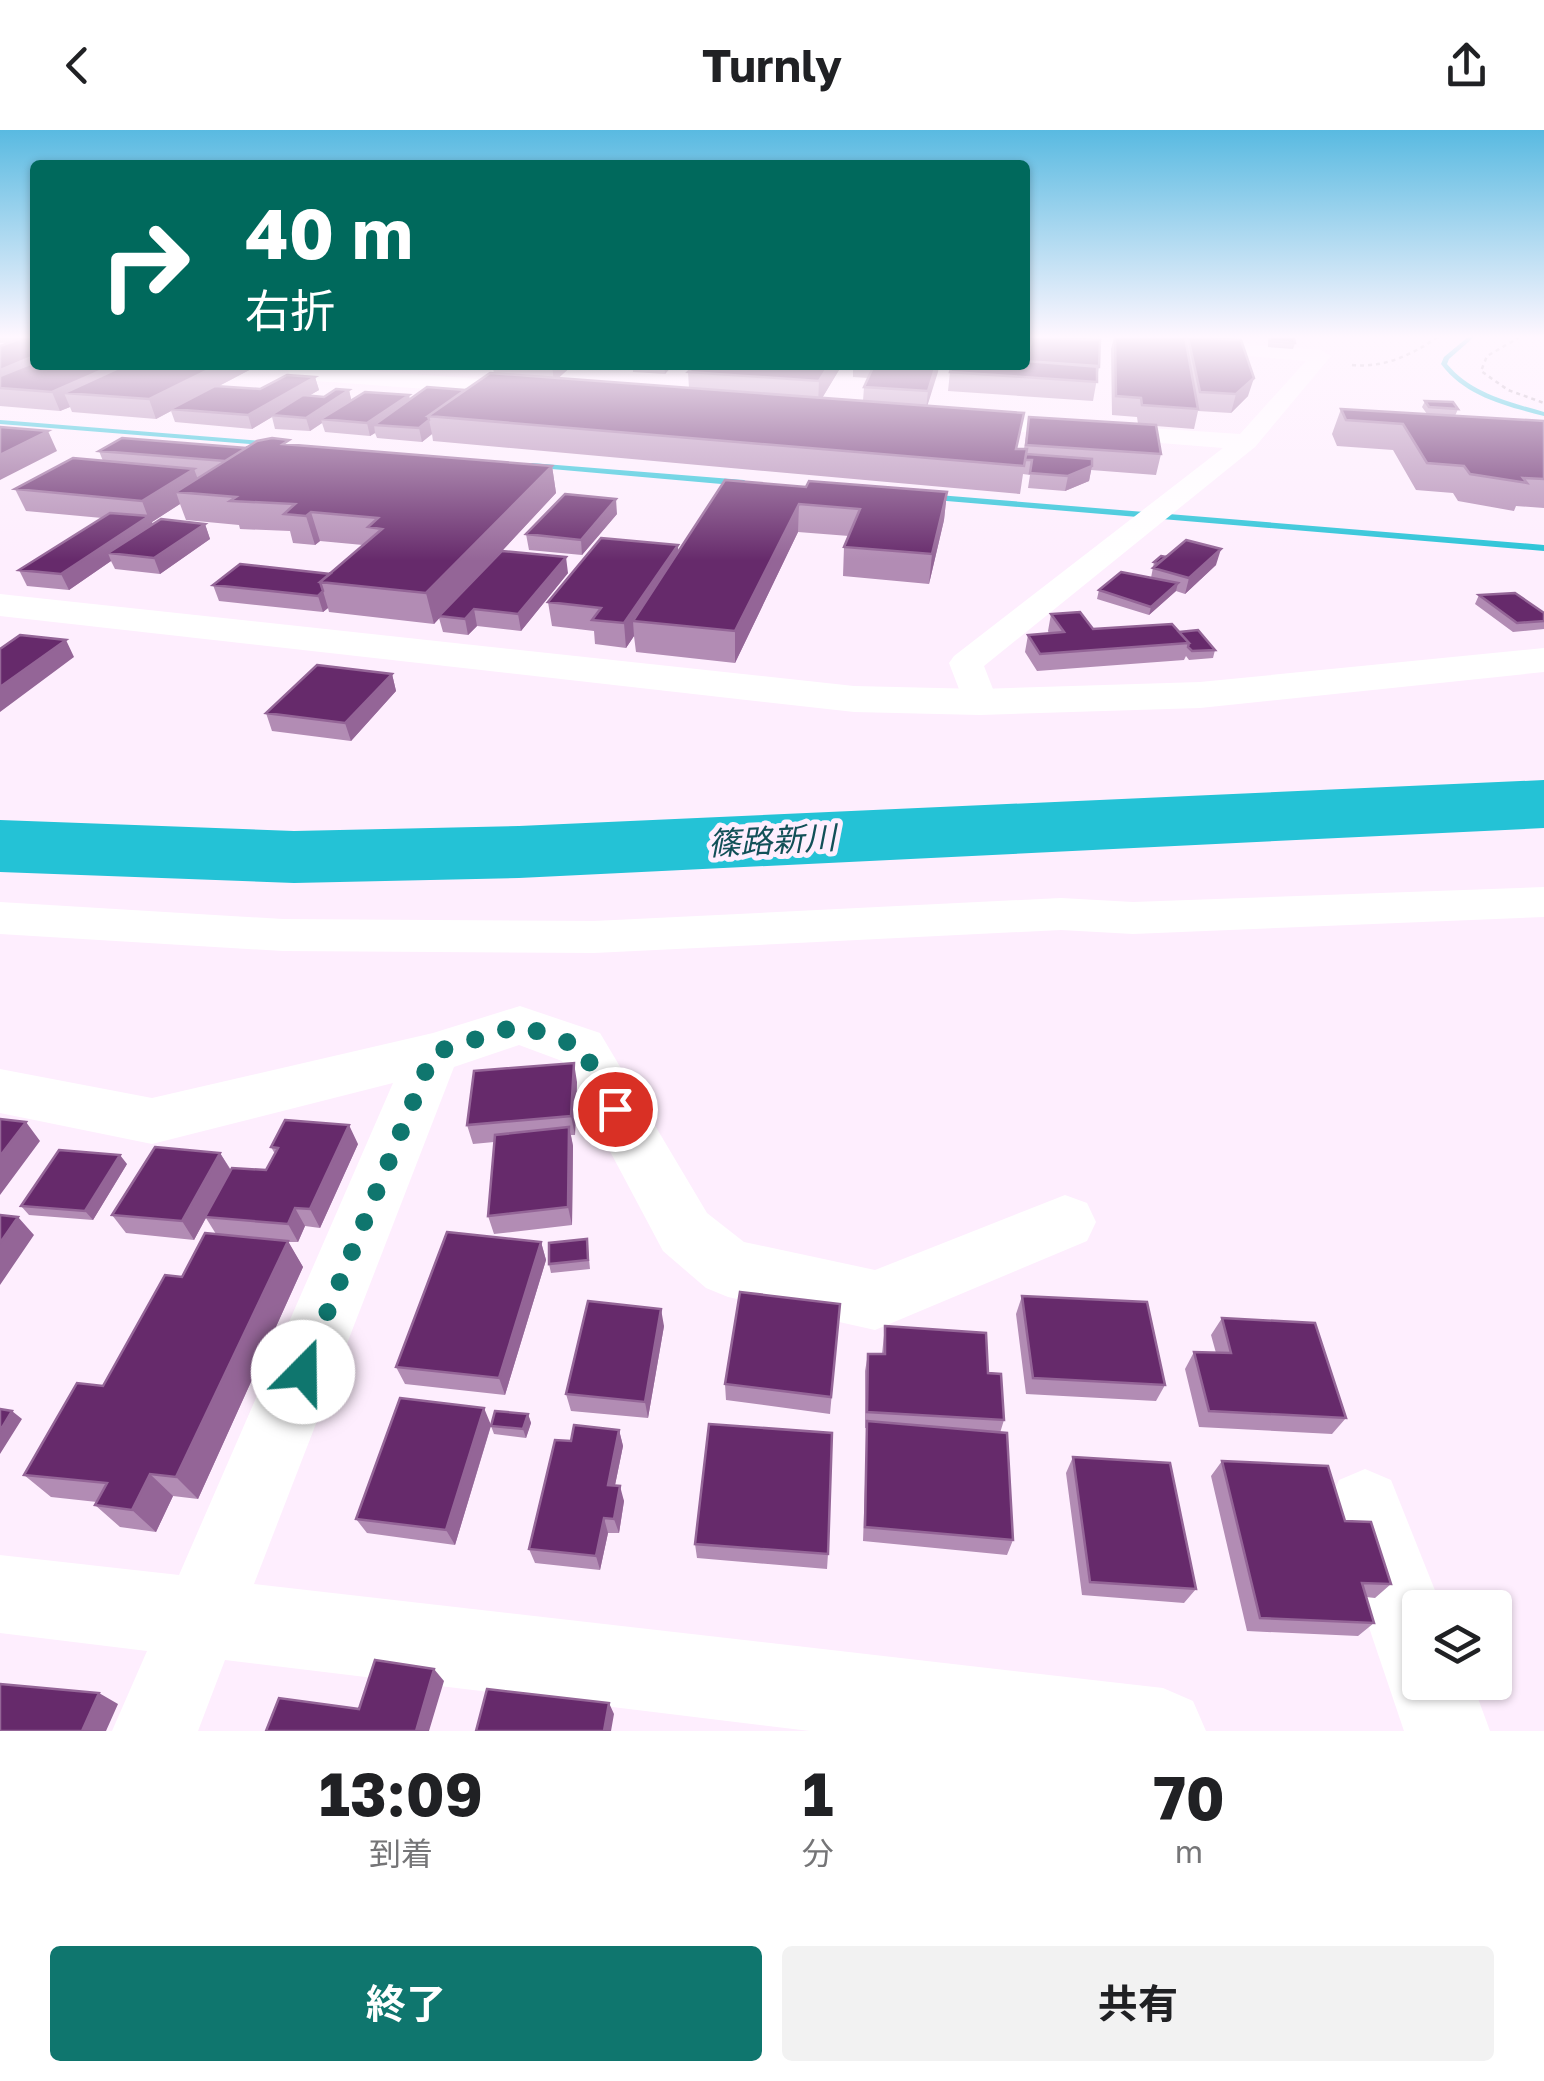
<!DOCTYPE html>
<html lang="ja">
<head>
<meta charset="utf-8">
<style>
  :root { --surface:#fff; --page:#f2f2f2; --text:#202124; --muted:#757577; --accent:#0f766e }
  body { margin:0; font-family:"Golos Text","Noto Sans JP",sans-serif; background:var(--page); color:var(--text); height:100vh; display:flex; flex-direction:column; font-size:38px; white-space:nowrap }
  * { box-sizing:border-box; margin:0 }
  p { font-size:32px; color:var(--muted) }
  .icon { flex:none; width:55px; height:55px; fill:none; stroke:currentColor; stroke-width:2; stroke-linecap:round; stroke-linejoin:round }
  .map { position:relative; height:1601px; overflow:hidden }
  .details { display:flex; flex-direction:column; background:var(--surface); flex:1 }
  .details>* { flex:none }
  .hud { position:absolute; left:30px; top:30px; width:1000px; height:210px; border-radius:10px; box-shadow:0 2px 8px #0004; background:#00695c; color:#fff; overflow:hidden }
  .fabs { position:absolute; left:1402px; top:1460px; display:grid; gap:20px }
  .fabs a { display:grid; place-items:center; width:110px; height:110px; border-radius:10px; background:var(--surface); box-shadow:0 2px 8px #0004; font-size:50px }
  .pin { position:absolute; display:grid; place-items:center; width:85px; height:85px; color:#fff; margin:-42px; border:5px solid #fff; border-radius:50%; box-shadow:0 2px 10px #0007 }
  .me { position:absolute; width:110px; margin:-55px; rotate:22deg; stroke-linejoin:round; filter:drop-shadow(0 0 8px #0008) }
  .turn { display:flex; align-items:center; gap:35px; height:210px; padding:0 50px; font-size:45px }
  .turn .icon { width:130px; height:130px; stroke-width:2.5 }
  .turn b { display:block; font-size:70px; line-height:85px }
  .eta { display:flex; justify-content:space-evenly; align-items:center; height:170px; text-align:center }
  .eta b { font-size:60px; font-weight:700; line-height:70px }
  .cta { display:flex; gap:20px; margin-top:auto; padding:20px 50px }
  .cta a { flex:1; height:115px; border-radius:10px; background:var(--accent); color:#fff; font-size:40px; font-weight:700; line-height:115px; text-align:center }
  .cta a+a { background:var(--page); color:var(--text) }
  header { display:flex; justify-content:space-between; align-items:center; height:130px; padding:0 50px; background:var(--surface); font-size:45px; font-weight:700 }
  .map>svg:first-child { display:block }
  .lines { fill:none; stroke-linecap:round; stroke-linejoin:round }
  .stream { fill:#24c2d6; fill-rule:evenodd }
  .river { fill:#24c2d6; fill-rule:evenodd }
  .path { stroke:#b5a8b5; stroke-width:2.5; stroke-dasharray:4 4; stroke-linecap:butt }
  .minor { fill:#fff; fill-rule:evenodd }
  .tertiary { fill:#fff; fill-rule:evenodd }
  .wall { fill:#b28cb4 }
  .shaded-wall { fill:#946597 }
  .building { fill:#662a6b; stroke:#946597; stroke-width:2.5 }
  .route { stroke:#0f766e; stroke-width:18; stroke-dasharray:0 32.4 }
  .labels { text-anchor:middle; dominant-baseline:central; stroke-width:10; stroke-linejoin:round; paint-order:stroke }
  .water-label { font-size:32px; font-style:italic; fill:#125058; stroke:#feeefe }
</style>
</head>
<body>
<header><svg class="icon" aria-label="back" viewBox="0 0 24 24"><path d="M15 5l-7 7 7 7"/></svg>Turnly<svg class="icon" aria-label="share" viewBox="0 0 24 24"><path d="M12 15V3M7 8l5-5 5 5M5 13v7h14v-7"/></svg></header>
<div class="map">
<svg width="1544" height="1601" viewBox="0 0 1544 1601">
  <rect width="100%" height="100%" fill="#feeefe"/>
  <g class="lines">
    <path class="stream" d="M1468,207H1474L1449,229L1447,234C1471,263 1509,272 1544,282V286C1506,276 1466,267 1441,234L1444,227Z
      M0,290L275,312L279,314L275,316L0,294Z
      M532,333L744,350L748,353L744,356L529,337L528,335Z
      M926,364L1544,415V421L923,369L922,367Z"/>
    <path class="river" d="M1544,650V698L519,748L294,753L0,742V690L294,701L519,696Z"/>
    <path class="path" d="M1520,207L1487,226L1481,241L1508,260L1544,273
      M1352,235C1385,238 1411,225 1438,207"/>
    <path class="minor" d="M1088,207H1162L1321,220L1331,226L1255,317L984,536L998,572L993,580L980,583L967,580L949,533L954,526L1223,318L960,297L952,295L948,290L952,285L1240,304L1306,231L1097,213Z
      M288,235L534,253L545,260L534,267L304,250L289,245Z
      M1544,757V787L1133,804L1061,800L594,823L283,821L0,804V772L283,789L594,791L1061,768L1133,772Z
      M520,876L600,903L707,1083L744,1112L875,1140L1065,1065L1087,1073L1096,1092L1087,1111L875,1200L728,1167L706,1158L663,1121L562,931L519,915L454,937L254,1454L1163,1558L1193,1571L1206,1601H810L225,1530L198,1601H112L147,1521L0,1503V1425L179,1445L393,953L152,1014L0,983V939L152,968L433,903Z
      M1365,1339L1391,1350L1442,1478H1420V1552H1472L1490,1601H1404L1328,1376L1339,1350Z"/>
    <path class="tertiary" d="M0,464L854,556L980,559L1200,552L1544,518V542L1200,578L980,585L854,582L0,486Z"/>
  </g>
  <path class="wall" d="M0,207H35V235H259L219,256L260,259L315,247L319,260L308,266L324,267L349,260L351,270L409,265L410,269L465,260L494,243L492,235H573L558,248L689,258L688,242L694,236L673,235L665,244L633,242V235H842L822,268L863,271L864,257L868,248L853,247V235H939L927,276L1018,319H1024L1029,287L1138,294L1137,287L1112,285L1111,219L1114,207H1185L1186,214L1188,207L1248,266L1231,283L1198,281L1194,299L1156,296L1161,324L1156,345L1091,340L1089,351L1065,361L1028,358L1030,345L1023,344L1020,364L433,311L432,304L422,312L377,308L375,303L370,306L325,302L322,293L310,301L275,299L272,287L252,299L175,292L171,281L156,289L72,282L70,277L60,281L0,276V216L8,213H0Z
    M1268,207H1294L1295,213L1293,219L1268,217Z
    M386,235H468L461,240Z
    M1099,237L1093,271L948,261L950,242Z
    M1425,271L1458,279L1455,286L1544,291V378L1516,376L1514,381L1458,371L1453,363L1416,360L1393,320L1337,316L1332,304L1341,279L1427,284L1422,277Z
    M290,314L552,336L556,363L501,422L568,443L521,501L477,496L468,505L443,502L439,488L434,494L329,482L328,478L323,482L219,471L213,455L330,444L363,415L320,411L315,415L293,413L290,401L240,399L239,395L186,390L180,374L152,392L153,395L205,394L210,409L160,444L115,439L111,431L69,460L27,456L19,440L102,388L26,381L15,359L103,331L99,321L246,318Z
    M806,357L947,362L944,390L929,454L843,446L844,417L849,406L798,402L735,533L636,522L634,506L626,518L595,514L594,501L552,496L548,472L678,422Z
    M617,384L582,425L529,420L526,404Z
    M1154,432L1216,435L1185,464L1176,461L1149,485L1097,469L1099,460L1151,448Z
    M1479,465L1544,483V499L1513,502L1475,474Z
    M1051,484L1093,499L1179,502L1215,520L1213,528L1189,530L1186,526L1184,530L1037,541L1025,522L1028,505L1049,503L1048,501Z
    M392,544L396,561L351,611L272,601L266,583Z
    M577,952L575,1005H571L573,1016L572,1095L494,1104L488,1086L494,1012L473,1014L467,995Z
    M358,1014L320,1098L305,1096L298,1112H288L303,1137L198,1369L173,1366L156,1402L120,1397L95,1375L97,1372L51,1367L24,1345L103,1256L182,1147L216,1104L206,1088L194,1110L126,1103L112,1085L220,1023L231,1040H266L275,1024L271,1017Z
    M127,1034L93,1090L29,1085L21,1076Z
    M587,1109L590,1139L551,1143L549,1134Z
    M541,1112L546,1130L505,1265L405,1254L396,1237Z
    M1022,1166L1165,1255L1156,1271L1026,1264L1016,1184Z
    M840,1174L830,1284L726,1270L725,1254Z
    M1222,1188L1346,1288L1332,1304L1199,1297L1185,1239L1194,1222L1216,1223L1211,1205Z
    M664,1196L648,1288L571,1281L566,1264Z
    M885,1196L988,1243L1004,1290L1000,1303L1013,1410L1007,1425L863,1411L867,1298H865V1241L868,1224H882Z
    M528,1284L531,1293L526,1308L494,1304L491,1296L455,1415L367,1403L356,1389L491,1294Z
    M619,1300L623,1316L615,1355L624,1371L619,1403H608L600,1440L535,1433L529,1419L571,1311Z
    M1073,1327L1196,1459L1184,1473L1082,1465L1066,1343Z
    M1222,1331L1345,1391L1391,1454L1375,1468L1366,1467L1374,1493L1358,1506L1247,1501L1211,1346Z
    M695,1414L828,1424L827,1439L697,1428Z"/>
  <path class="shaded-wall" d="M29,228L36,246L0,258V240Z
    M114,235H160L64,263L70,277L60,281L52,262Z
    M218,235H259L175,279H171V281L156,289L149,269Z
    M552,235H573L554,252Z
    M664,235H673L665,244Z
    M829,235H842L818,275L819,251Z
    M936,235H939L938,242L926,280L928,261Z
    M315,247L319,260L275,286L271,285L272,287L252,299L248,285Z
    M1254,248L1248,266L1231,283L1236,264Z
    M349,260L352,273L321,289L322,293L310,301L306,288Z
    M409,265L411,278L374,295L375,303L370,306L367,293Z
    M429,290L432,304L422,312L419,298Z
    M48,301L57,321L0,350V325Z
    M552,336L556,363L434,494L426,463Z
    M1092,336L1089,351L1065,361L1068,346Z
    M194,339L202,360L176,362L180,374L152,392L155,402L108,423L111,431L69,460L61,444L148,387L142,371Z
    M947,362L944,390L929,454L932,424Z
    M616,369L617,384L582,425L581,410Z
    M799,374L798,402L735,533V501Z
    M311,382L320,411L315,415L306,386Z
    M205,394L210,409L160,444L154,428Z
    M678,415L679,438L633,491L634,506L626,518L624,493Z
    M1221,419L1216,435L1185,464L1189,448Z
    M566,427L568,443L521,501L518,484Z
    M1178,453L1176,461L1149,485L1151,477Z
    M323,461L328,478L323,482L318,466Z
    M474,479L477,496L468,505L465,489Z
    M66,510L74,527L0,582V557Z
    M392,544L396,561L351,611L345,593Z
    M574,933L577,952L575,1005L571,986Z
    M26,992L40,1011L0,1065V1026Z
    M349,995L358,1014L320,1098L310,1079Z
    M569,997L573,1016L572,1095L568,1077Z
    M220,1023L231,1041L194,1110L182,1091Z
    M120,1025L127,1034L93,1090L85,1081Z
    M295,1078L305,1096L298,1112L288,1094Z
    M18,1087L34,1105L0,1155V1113Z
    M288,1111L303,1137L198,1369L176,1347Z
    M541,1112L546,1130L505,1265L499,1248Z
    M661,1179L664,1196L648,1288L645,1272Z
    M484,1278L491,1295L455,1415L446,1400Z
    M12,1281L22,1289L0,1324V1301Z
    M528,1284L531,1293L526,1308L523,1299Z
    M619,1300L623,1316L612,1370L608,1355Z
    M150,1344L173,1366L156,1402L132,1380Z
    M620,1356L624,1371L619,1403L614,1389Z
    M604,1388L608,1403L600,1440L596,1426Z
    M434,1539L444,1551L429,1601H416Z
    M99,1563L118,1574L106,1601H82Z
    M609,1573L614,1584L611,1601H604Z"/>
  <path class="building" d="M25,207H35V229L29,228L0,240V216Z
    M1032,207L1100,210L1099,237L1027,231Z
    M1115,207H1185L1198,279L1142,275L1141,268L1116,266Z
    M1188,207L1241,210L1254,248L1236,264L1200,262Z
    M1270,207H1294L1295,213L1270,211Z
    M1025,231L1097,236V252L950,242L952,235H1025Z
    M35,232V235H114L52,262L0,258V246Z
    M125,235H218L149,269L64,263Z
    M695,235H829L819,251L688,242Z
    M874,235H936L928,261L864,257Z
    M490,243L1024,283L1016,319H1027L1024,336L428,286Z
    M287,245L315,247L248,285L171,279L215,256L260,259Z
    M427,257L465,260L428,286L429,290L419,298L374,295Z
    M336,259L349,260L306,288L271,285L303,265L324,267Z
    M365,262L409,265L367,293L321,289Z
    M1425,271L1453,272L1458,279L1429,277Z
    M1341,279L1544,291V349L1523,348L1527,353L1470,344L1464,336L1427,333L1403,294L1346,290Z
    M1029,287L1156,295L1161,324L1026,315Z
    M0,297L48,301L0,325Z
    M122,308L246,318L225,331L99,321Z
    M272,308L289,310L283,314L552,336L426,463L320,452L382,399L368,397L378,388L311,382L306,386L284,384L295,374L230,371L236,367L176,362L257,311Z
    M1026,324L1092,329V336L1068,346L1030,343L1032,330H1025Z
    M73,328L194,339L142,371L15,359Z
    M725,350L806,357L809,351L947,362L932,424L844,417L860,379L799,374L735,501L633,491Z
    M565,364L616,369L581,410L526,404Z
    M110,383L149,386L61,444L19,440Z
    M161,389L205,394L154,428L108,423Z
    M601,408L678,415L624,493L592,490L601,478L548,472Z
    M1186,410L1221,419L1189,448L1153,438Z
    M502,421L566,427L518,484L474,479L465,489L439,486Z
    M1161,426L1166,427L1158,433L1154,432Z
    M240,434L330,444L320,452L323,461L318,466L213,455Z
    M1121,442L1178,453L1151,477L1099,460Z
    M1515,463L1544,483V491L1517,493L1479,465Z
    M1080,482L1093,499L1172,494L1189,513L1040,524L1028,505L1064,502L1051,484Z
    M1198,500L1215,520L1192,521L1188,517L1189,513L1179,502Z
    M20,505L66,510L0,557V519Z
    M317,535L392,544L345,593L266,583Z
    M574,933L571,986L467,995L474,941Z
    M0,989L26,992L0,1026Z
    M285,990L349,995L310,1079L295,1078L288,1094L205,1087L232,1038L266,1040L278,1018L271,1017Z
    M569,997L568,1077L488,1086L495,1005Z
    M155,1017L220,1023L182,1091L112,1085Z
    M59,1020L120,1025L85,1081L21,1076Z
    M0,1085L18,1087L0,1113Z
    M447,1102L541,1112L499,1248L396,1237Z
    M205,1103L288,1111L176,1347L150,1344L132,1380L95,1375L107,1353L24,1345L77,1253L103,1256L165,1145L182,1147Z
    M587,1109L588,1130L549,1134V1113Z
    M740,1162L840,1174L831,1267L725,1254Z
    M1022,1166L1147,1172L1165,1255L1033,1248Z
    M588,1171L661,1179L645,1272L566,1264Z
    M1222,1188L1315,1193L1346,1288L1209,1281L1194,1222L1231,1223Z
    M885,1196L986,1203L988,1243L1001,1244L1004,1290L867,1282L868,1224H885Z
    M400,1268L484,1278L446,1400L356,1389Z
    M0,1279L12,1281L0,1301Z
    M495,1281L528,1284L523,1299L491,1296Z
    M867,1291L1007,1303L1013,1410L865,1397Z
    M709,1294L832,1303L828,1424L695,1414Z
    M574,1295L619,1300L608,1355L620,1356L614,1389L604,1388L596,1426L529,1419L555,1310L571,1311Z
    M1073,1327L1170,1333L1196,1459L1090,1452Z
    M1222,1331L1328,1336L1345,1391L1371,1392L1391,1454L1362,1453L1374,1493L1260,1488Z
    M375,1530L434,1539L416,1601H266L279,1568L359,1579Z
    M0,1554L99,1563L82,1601H0Z
    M487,1559L609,1573L604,1601H476Z"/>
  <linearGradient id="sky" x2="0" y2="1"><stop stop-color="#59bae1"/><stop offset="0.48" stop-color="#fff7ff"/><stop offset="1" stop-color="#fff7ff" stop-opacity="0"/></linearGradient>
  <rect width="1544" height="431" fill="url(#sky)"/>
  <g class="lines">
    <path class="route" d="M303,1242L433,923L520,895L581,917L615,979"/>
  </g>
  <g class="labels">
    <g class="water-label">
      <text transform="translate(772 710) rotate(-3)">篠路新川</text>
    </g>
  </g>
</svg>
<div class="fabs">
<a><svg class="icon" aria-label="layers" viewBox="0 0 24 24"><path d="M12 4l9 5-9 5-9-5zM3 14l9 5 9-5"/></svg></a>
</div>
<div class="pin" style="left:615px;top:979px;background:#d93025"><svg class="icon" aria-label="arrive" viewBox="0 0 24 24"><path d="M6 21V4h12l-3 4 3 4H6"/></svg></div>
<svg class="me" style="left:303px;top:1242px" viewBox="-20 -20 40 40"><circle r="19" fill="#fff"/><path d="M0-13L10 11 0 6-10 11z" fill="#0f766e"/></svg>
<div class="hud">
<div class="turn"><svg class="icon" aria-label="right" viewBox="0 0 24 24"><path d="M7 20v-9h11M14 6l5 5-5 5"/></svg><div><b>40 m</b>右折</div></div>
</div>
</div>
<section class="details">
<div class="eta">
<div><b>13:09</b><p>到着</p></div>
<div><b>1</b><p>分</p></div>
<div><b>70</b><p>m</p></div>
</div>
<div class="cta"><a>終了</a><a>共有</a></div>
</section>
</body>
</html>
